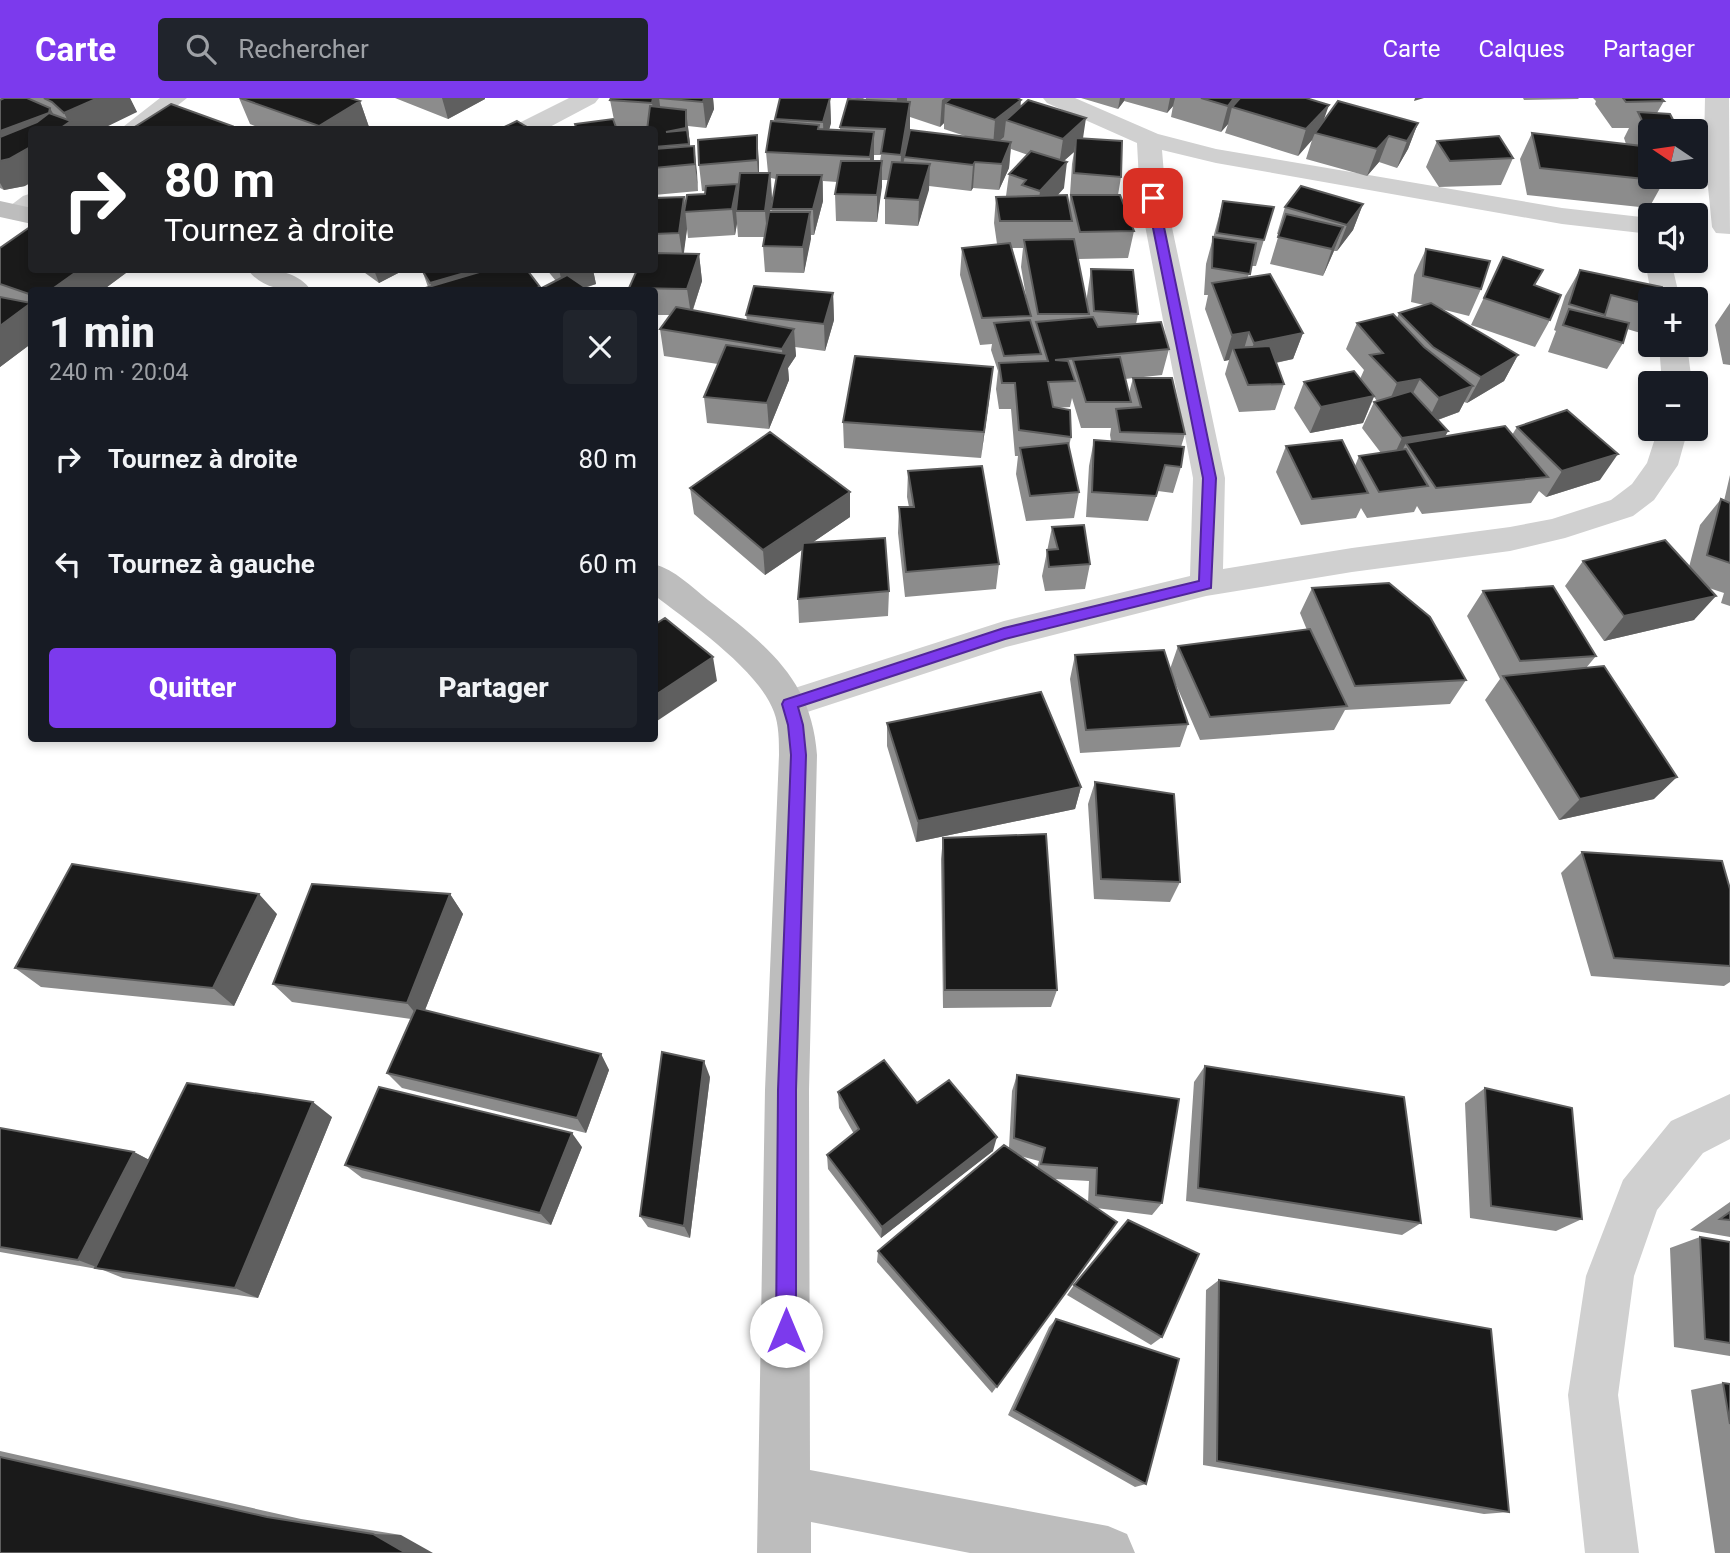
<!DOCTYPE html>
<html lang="fr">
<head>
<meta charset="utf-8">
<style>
  :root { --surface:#171b24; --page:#20242c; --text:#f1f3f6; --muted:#9ea1a6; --accent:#7c3aed }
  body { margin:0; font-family:Roboto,sans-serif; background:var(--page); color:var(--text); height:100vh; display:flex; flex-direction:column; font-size:26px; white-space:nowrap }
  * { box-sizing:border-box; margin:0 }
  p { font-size:23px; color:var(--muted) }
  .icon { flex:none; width:38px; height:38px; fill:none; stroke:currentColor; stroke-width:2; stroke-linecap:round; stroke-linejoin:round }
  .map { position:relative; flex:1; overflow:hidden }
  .details { position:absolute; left:28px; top:189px; width:630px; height:455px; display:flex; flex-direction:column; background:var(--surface); border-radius:7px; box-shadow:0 4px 10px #0003 }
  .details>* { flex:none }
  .guide { position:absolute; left:28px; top:28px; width:630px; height:147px; border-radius:7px; box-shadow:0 4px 10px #0003; background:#202124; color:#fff; overflow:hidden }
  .needle { width:46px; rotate:283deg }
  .fabs { position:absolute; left:1638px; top:21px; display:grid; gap:14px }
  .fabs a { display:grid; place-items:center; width:70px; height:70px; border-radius:7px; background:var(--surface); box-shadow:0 4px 10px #0003; font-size:35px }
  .pin { position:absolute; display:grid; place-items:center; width:60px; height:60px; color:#fff; margin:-30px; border-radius:14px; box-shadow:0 4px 10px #0006 }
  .me { position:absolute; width:77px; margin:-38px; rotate:0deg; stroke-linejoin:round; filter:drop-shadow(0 0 5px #0008) }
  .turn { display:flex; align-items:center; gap:24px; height:147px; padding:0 21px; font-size:32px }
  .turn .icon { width:91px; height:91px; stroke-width:2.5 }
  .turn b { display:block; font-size:49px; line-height:60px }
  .round { display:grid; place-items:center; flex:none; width:74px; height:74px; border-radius:7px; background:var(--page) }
  .summary { display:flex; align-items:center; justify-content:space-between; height:119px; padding:0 21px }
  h1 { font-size:42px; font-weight:800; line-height:52px }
  .cta { display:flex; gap:14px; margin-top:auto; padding:14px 21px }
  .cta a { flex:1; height:80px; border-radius:7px; background:var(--accent); color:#fff; font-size:28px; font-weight:800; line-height:80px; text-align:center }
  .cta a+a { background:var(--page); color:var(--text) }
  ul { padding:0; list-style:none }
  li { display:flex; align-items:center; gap:21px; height:105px; padding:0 21px }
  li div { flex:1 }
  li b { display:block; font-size:26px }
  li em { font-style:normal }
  header { display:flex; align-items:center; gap:42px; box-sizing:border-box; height:98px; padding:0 35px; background:var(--accent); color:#fff }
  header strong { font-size:33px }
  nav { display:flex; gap:38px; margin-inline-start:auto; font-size:24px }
  .search { width:490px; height:63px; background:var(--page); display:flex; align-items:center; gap:18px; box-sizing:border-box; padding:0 24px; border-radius:7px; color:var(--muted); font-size:26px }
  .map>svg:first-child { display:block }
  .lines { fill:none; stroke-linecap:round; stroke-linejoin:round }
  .street { fill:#d0d0d0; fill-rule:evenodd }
  .secondary { fill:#bdbdbd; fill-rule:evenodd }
  .wall { fill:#8c8c8c; fill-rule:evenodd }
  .shaded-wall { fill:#5f5f5f }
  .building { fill:#1a1a1a; stroke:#5f5f5f; stroke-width:2 }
  .route { fill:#7c3aed; stroke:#51269a; stroke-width:2 }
</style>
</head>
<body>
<header>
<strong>Carte</strong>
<div class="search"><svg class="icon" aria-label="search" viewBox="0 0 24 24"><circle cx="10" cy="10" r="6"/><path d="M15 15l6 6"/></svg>Rechercher</div>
<nav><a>Carte</a><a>Calques</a><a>Partager</a></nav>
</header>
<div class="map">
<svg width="1730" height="1455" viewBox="0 0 1730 1455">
  <rect width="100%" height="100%" fill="#fff"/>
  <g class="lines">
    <path class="street" d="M160,0H187L147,32H119Z
      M569,0H599L595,5L544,32H512L515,27Z
      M1043,0H1075L1158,36L1216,51L1562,110L1650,120V136L1562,126L1216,65L1162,52L1166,101L1225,380L1223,471L1352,450L1510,429L1552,421L1611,402L1632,386L1647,365L1658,331H1688L1678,367L1654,402L1633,418L1565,440L1510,453L1352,474L1206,498L1006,549L789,620L776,616L771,606L776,596L1004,523L1190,478L1193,380L1140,101L1137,45L1047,5Z
      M1705,0H1729L1730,136L1716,135L1712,129L1704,49Z
      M32,95V115L15,122L6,119L2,114L23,98Z
      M1650,157V163H1671L1680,201H1652L1645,163Z
      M1659,247H1687L1692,285H1662Z
      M1730,996V1041L1703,1055L1657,1112L1634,1178L1618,1297L1639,1455H1585L1568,1297L1586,1178L1623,1082L1671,1023Z"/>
    <path class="secondary" d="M0,103L32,110V126L0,119Z
      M248,172C270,170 297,172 311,192C289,194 263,192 248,172Z
      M654,466C675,472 692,489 708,502C765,546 812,581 817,657L809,992L810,1372L1108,1428L1127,1436L1135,1455H970L811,1424V1455H757L765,992L779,657C779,643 779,627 774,614C759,572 689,524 654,497Z"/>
  </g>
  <path class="wall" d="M0,0H130L137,14L32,32L25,88L4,92L0,90Z
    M239,0L360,3L369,29L365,32H265L250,26Z
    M395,0H485V1L448,21Z
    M611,0H713L714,11L706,30L688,28L690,48H694L698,93L654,97V32L616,28L614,22L610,2Z
    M830,0L831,25L829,31L840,32V29L857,1L852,0H864L862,2H866V0H1017L1021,8L1083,40L1121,79L1118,97L1134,133L1128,160L1078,161L1087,210V198L1091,171L1138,216L1136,226L1169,251L1162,277L1125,281L1129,295L1133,280L1185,336L1181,349V369L1173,395L1158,393L1148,423L1086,419L1089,368L1094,342L1111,343L1110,337L1111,330H1081L1072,300L1070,309L1056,310L1071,339L1069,349L1079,394L1074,420L1026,423L1016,376L1018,358H1015L1011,311H999L996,291L998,273L991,252L992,246L980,247L960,177L962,150L997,146L994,125L996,99L1006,98L1009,76L1028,57L1011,51L1009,70L999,92L973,90L971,93L929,88L918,128L885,126V100L888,82H882L877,124L836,123L835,96L837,84L823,83V103L814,137H811L804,175L765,174L763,148L764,139H738L737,126L735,137L688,140L687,131L683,156H699L702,183L693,212L747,222L746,217L833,195L834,222L825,253L795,249L796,258L788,270L789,282L769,331L707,325L704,299L718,266L664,258L660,231L670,217H654V192H629V190L654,172V100L684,99L685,109L705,96V93H702L699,67L757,37L759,75H768L766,54L775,21ZM910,19L940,29L944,25V31L965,38L907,47L910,31ZM1074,54L1072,66L1069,111L1057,98L1064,90V63ZM874,57H881L880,63H874ZM771,80L776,81L771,114H770L772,101ZM1012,150H1023L1021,169L1027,204Z
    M1081,0H1306L1324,22L1418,25L1408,51L1397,70L1379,64L1367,78L1306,61L1312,42L1298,58L1225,35L1228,26L1221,34L1171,19L1173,8L1167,15L1124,3L1118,11Z
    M1523,0H1579L1578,1L1524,2Z
    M1593,0H1661L1664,3L1657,15L1650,33V79L1664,83L1649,110L1527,97L1520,61L1532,35L1626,46L1624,40L1629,30H1612L1595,6L1596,3Z
    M1437,43L1513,60L1501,87L1439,89L1426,69Z
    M1223,103L1274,109L1256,168H1251L1248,179L1303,235L1293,261L1276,265L1284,286L1275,312L1239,314L1225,276L1229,262L1224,263L1205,211L1208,197H1204L1206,166Z
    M1363,106L1353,132L1337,153H1334L1323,178L1270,166L1279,136H1277L1285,109Z
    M0,150L32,172H130L103,192H32V245L0,269Z
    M1426,151L1481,191L1469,218L1441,211L1518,257L1504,283L1467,305L1464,304L1459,314L1438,322L1445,338L1512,337L1517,329L1600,382L1546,399L1539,393L1531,405L1422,416L1417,408L1414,414L1367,420L1361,410L1356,420L1301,427L1276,374L1286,348L1355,368L1359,358L1381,355L1362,330L1374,304L1377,303L1374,299L1363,325L1310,335L1294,310L1304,284L1360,281L1364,272L1346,251L1357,225L1397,220L1399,215L1424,207L1411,204L1414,177Z
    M1503,159L1543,172L1535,187L1550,222L1535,249L1471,227Z
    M361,172H404L379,185Z
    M422,172H541L529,174L540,189L541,191L556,183L547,172H593L596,186L585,190L589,192L428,189Z
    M1580,172L1650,201V227L1644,236L1627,231L1623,245L1607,271L1548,254L1556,233L1554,232L1565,198Z
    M1730,205V267L1723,266L1715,227Z
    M990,295L981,360L844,350L843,324Z
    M908,373L999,466L996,491L905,499L898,435L899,409H909L907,399Z
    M1730,377V508L1721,505L1724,495L1709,490L1694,522L1604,543L1565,488L1583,463L1689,469L1700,427L1721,401L1724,403Z
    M690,390L850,419L813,444L889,493L888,518L799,525L798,501L802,452L765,477L694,416Z
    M1052,429L1090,466L1085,491L1045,493L1042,478Z
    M1312,490L1466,582L1450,606L1345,612L1334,632L1200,642L1174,582L1188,626L1180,649L1080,655L1070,581L1075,557L1170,571L1178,548L1307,532L1300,515Z
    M1483,493L1596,558L1586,570L1654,701L1559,722L1485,602L1500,581L1467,518Z
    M887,625L1081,689L1075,711L916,744L887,648Z
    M1095,684L1180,784L1170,804L1094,801L1088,706Z
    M943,740L1057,892L1051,909L943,910L941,761Z
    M1582,754L1730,791V884L1724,888L1591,878L1561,775Z
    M450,796L463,816L425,912L601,956L609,972L586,1035L402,990L387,975L411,921L292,904L273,886Z
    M277,816L234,908L41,889L15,870Z
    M1205,968L1421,1125L1402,1137L1186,1103L1194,984Z
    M1017,977L1162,1105L1152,1117L1096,1110L1117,1124L992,1295L877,1164L878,1153L1009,1050L1012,993ZM1020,1058L1039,1063L1037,1070ZM1054,1081L1089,1083L1088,1105Z
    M710,979L690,1140L648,1129L640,1118Z
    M1485,990L1582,1121L1556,1133L1470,1120L1465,1005Z
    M838,994L917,1005L993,1053L881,1140L828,1071L827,1057L854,1036L839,1010Z
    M332,1019L258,1200L123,1180L103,1172L0,1154V1030L134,1054L149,1062Z
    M582,1049L551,1127L362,1080L345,1067Z
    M1730,1104V1139L1690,1132Z
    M1700,1139L1730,1144V1258L1674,1249L1670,1150Z
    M1219,1182L1509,1414L1484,1416L1203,1367L1206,1192Z
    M1074,1187L1162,1239L1151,1247L1067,1197Z
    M1056,1221L1146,1386L1135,1389L1008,1317L1049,1229Z
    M1723,1285L1730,1286V1455H1715L1691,1292Z
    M0,1353L301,1421L401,1437L0,1455Z"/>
  <path class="shaded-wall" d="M98,0H130L137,14L100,32H32V84L25,88L4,92L0,85V33L50,10L61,30L69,25L64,15Z
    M442,0H485V1L448,21Z
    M653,0H659L661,15L656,32L652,5Z
    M704,0H713L714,11L706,30L703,4Z
    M830,0L831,25L824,51L823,24Z
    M897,0H907V4L896,13Z
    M945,0H956L945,5L944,25L940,29L942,2Z
    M1120,0H1125L1124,3L1118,11Z
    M1170,0H1175L1173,8L1167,15Z
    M1234,0H1244L1232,9L1228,26L1221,34L1228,8Z
    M1415,0H1424L1414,3Z
    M1021,2L1019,26L1006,22L1004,39L993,48L995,22Z
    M360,3L369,29L365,32H320L319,28Z
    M910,4V31L900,83L901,57Z
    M1329,7L1320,33L1315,35L1312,42L1298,58L1306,31Z
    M686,12L689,38L690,46L666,34Z
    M1086,20L1082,47L1076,40L1074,54L1059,67L1063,41Z
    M1418,25L1408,51L1397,70L1407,43Z
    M874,34V61L870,85V59Z
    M757,37L759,64V88L757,62Z
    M1389,38L1379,64L1367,78L1377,51Z
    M1011,44L1009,70L999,92L1002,66Z
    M694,48L697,74L698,93L695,66Z
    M882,63V89L877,124V97Z
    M975,64L973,90L971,93L973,67Z
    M1067,64L1064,90L1037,120L1040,93Z
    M930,66L929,92L918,128L919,102Z
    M770,75L772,101L767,139L765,113Z
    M822,77L823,103L814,137L813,111Z
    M737,86L739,113H736L737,125L735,137L732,111Z
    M684,99L687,131L683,162L679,135Z
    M1363,106L1353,132L1337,153L1347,127Z
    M810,114L811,141L804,175L803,149Z
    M1343,129L1333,155L1323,178L1332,151Z
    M699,156L702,183L691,217L687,191Z
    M79,172H130L103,192H51Z
    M374,172H404L379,185Z
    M475,172H517L433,192L430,185Z
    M518,172H541L519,177Z
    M559,172H593L596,186L576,192H564Z
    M833,195L834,222L825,253L824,226Z
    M31,205L32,245L0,269V228Z
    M794,231L796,258L788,270L789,282L769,331L767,305L783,267L782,251Z
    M1249,234L1241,261L1233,250L1229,262L1224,263L1232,237Z
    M1303,235L1293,261L1245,271L1254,245Z
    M1518,257L1504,283L1467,305L1481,279Z
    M993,269L990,295L981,360L984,334Z
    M1420,281L1407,307L1386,311L1397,285Z
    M1473,288L1459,314L1426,326L1439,300Z
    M1374,298L1363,325L1310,335L1321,309Z
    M1448,333L1435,359L1406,345L1396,365L1390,366L1402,340Z
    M1618,356L1600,382L1546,399L1562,373Z
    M850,394V419L765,477L763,452Z
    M1716,498L1694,522L1604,543L1624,518Z
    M713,559L717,583L654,625V598Z
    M1677,679L1654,701L1559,722L1580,701Z
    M1081,689L1075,711L916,744L918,723Z
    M259,796L277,816L234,908L213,890Z
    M450,796L463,816L421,922L407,905Z
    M601,956L609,972L586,1035L577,1020Z
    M704,963L710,979L690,1140L684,1128Z
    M313,1004L332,1019L258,1200L235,1190Z
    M572,1035L582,1049L551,1127L540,1115Z
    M997,1039L993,1053L881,1140L882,1129Z
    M134,1054L159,1067L99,1170L78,1162Z
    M373,1436L401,1437L433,1455H406Z"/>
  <path class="building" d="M4,0H27L50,10L49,15L0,33V2Z
    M44,0H98L64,15L52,4Z
    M240,0H350L360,3L319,28Z
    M611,0H653L652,5L610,2Z
    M659,0H704L703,4Z
    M780,0H830L823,24L775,21Z
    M951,0H1017L1021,2L995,22L945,5Z
    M1201,0H1234L1228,8Z
    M1240,0H1306L1329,7L1306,31L1232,9Z
    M1623,0H1661L1664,3L1626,4Z
    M848,1L910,4L901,57L881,55L885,31L840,29Z
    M1028,2L1086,20L1063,41L1006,22Z
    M1338,3L1418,25L1407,43L1389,38L1377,51L1315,35Z
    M171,6L232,28L226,32H130Z
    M650,8L686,12V30L666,34L687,32L689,46L654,49V32H647Z
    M1638,14L1670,16L1679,33H1650V35H1648Z
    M49,15L71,23L58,32H32V48L9,61L0,63V39L37,24Z
    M613,21L617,32H577L575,26Z
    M517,23L532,32H498Z
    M771,23L819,27L818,31L874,34L870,59L766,54Z
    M910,32L1011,44L1002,66L975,64L973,67L904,59Z
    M1532,35L1650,49V79H1663L1664,83L1540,70Z
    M757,37V62L699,67L698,42Z
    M1499,38L1513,60L1450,63L1437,43Z
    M1076,40L1122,43L1121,79L1074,75Z
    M694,48L695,66L654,70V51Z
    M1031,53L1067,64L1040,93L1022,87L1026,82L1009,76Z
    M841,63H882L877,97L835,96Z
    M892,64L930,66L919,102L885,100Z
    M740,75H770L765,113H736Z
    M777,77H822L813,111H771Z
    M737,86L732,111L684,114L687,97L705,96L706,88Z
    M1301,88L1363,106L1347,127L1285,109Z
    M1067,97L1072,123H1000L996,99Z
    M1071,97H1120L1134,133L1080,134Z
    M684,99L679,135L654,136V100Z
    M1223,103L1274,109L1264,142L1217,135Z
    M769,114H810L803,149L763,148Z
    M1286,116L1343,129L1332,151L1278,139Z
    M30,129H32V172H79L51,192H32V197L0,186V150Z
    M1213,139L1256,145L1250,176L1212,170Z
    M1074,141L1089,216H1038L1024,142Z
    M1010,145L1031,218L982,220L962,150Z
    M1426,151L1490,163L1481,191L1423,178Z
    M654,155L699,156L687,191L629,190L637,172H654Z
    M1503,159L1543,172L1534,187L1561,197L1550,222L1484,200Z
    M1091,171L1133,172L1138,216L1094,213Z
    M422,172H475L430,185Z
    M486,172H527L540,189L530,192H426L425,190Z
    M1580,172L1662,189V201H1650V207L1611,197L1605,217L1569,206Z
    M1270,176L1303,235L1254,245L1249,234L1232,237L1212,185Z
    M567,177L589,192H538Z
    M754,188L833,195L824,226L746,217Z
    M0,199L31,205L0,228Z
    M1431,205L1518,257L1481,279L1433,249L1399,215Z
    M676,209L794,231L782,251L660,231Z
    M1569,211L1629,225L1623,245L1563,227Z
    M1393,216L1424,249L1473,288L1439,300L1420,281L1397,285L1370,257L1383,255L1357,225Z
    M1093,219L1098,229L1161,224L1169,251L1055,262L1068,263L1075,283L1048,284L1053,309L1070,312L1071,339L1019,332L1015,285H1002L999,265L1048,263L1036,224Z
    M1030,222L1041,256L1004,258L994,225Z
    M726,247L787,256L767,305L704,299Z
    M1270,248L1284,286L1248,287L1233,250Z
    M855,258L993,269L984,334L843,324Z
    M1120,259L1131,304H1086L1073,262Z
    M1354,273L1374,298L1321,309L1304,284Z
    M1133,280H1172L1185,336L1120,334L1116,311L1141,309Z
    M1411,293L1448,333L1402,340L1374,304Z
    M1567,312L1618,356L1562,373L1517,329Z
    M1505,328L1548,379L1436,390L1406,345Z
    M770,334L850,394L763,452L690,390Z
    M1094,342L1184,349L1181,369L1165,367L1156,398L1092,394Z
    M1342,342L1368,395L1312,401L1286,348Z
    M1068,345L1079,394L1030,398L1020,350Z
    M1406,351L1428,388L1379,394L1359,358Z
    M982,368L999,466L906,474L899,409H914L908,373Z
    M1721,401L1730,405V465L1707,457Z
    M1084,427L1090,466L1049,469L1047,452L1058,451L1052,429Z
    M885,440L889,493L798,501L803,445Z
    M1665,442L1716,498L1624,518L1583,463Z
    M1389,485L1430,519L1466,582L1355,588L1312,490Z
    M1553,488L1596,558L1520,563L1483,493Z
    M665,520L713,559L654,598V527Z
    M1310,531L1347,608L1210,619L1178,548Z
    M1164,552L1188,626L1086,632L1075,557Z
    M1604,568L1677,679L1580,701L1503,578Z
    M1041,594L1081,689L918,723L887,625Z
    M1095,684L1174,696L1180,784L1101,781Z
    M1046,736L1057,892H945L943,740Z
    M1582,754L1722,763L1730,791V868L1614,860Z
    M72,766L259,796L213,890L15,870Z
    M312,786L450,796L407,905L273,886Z
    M416,910L601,956L577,1020L387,975Z
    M662,954L704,963L684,1128L640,1118Z
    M884,962L917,1005L949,982L997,1039L882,1129L827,1057L859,1031L838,994Z
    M1205,968L1404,999L1421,1125L1198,1090Z
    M1017,977L1179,1001L1162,1105L1096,1097L1097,1070L1041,1066L1045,1050L1014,1040Z
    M187,985L313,1004L235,1190L95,1170Z
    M379,989L572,1035L540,1115L345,1067Z
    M1485,990L1572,1010L1582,1121L1491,1108Z
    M0,1030L134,1054L78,1162L0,1149Z
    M1004,1047L1117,1124L997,1289L878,1153Z
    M1730,1114V1122L1720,1121Z
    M1128,1122L1199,1156L1162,1239L1074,1187Z
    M1700,1139L1730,1144V1245L1705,1241Z
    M1219,1182L1491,1231L1509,1414L1217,1363Z
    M1056,1221L1179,1261L1146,1386L1014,1312Z
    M1723,1285L1730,1286V1326Z
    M0,1359L267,1419L373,1436L406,1455H0Z"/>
  <path class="route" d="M1153,97L1158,100L1216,380L1211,490L1005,541L798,609L803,627L806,657L796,992V1233L793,1240L786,1243L779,1240L776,1233L778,992L791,657L788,627L782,606L784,602L1004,530L1199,483L1203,380L1147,100Z"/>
</svg>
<div class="fabs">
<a><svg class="needle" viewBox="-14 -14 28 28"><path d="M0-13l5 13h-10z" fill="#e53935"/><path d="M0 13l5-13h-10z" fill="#9ea1a6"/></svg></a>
<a><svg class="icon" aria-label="sound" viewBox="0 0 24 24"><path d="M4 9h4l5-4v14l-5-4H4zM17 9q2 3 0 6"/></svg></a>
<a>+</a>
<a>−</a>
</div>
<div class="pin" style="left:1153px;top:100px;background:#d93025"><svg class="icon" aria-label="arrive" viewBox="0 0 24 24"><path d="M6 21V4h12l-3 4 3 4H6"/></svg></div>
<svg class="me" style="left:786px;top:1233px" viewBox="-20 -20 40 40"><circle r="19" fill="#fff"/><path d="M0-13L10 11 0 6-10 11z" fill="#7c3aed"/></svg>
<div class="guide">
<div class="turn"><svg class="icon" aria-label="right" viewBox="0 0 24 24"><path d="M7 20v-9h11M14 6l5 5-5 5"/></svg><div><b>80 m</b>Tournez à droite</div></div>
</div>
<section class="details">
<div class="summary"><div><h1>1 min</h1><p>240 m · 20:04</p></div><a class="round"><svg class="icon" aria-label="close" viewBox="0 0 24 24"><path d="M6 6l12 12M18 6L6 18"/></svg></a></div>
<ul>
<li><svg class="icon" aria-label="right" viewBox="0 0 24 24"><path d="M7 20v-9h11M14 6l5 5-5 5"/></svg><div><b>Tournez à droite</b></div><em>80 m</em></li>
<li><svg class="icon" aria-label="left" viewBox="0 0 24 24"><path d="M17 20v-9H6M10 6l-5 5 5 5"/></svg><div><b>Tournez à gauche</b></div><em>60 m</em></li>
</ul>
<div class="cta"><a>Quitter</a><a>Partager</a></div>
</section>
</div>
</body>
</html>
